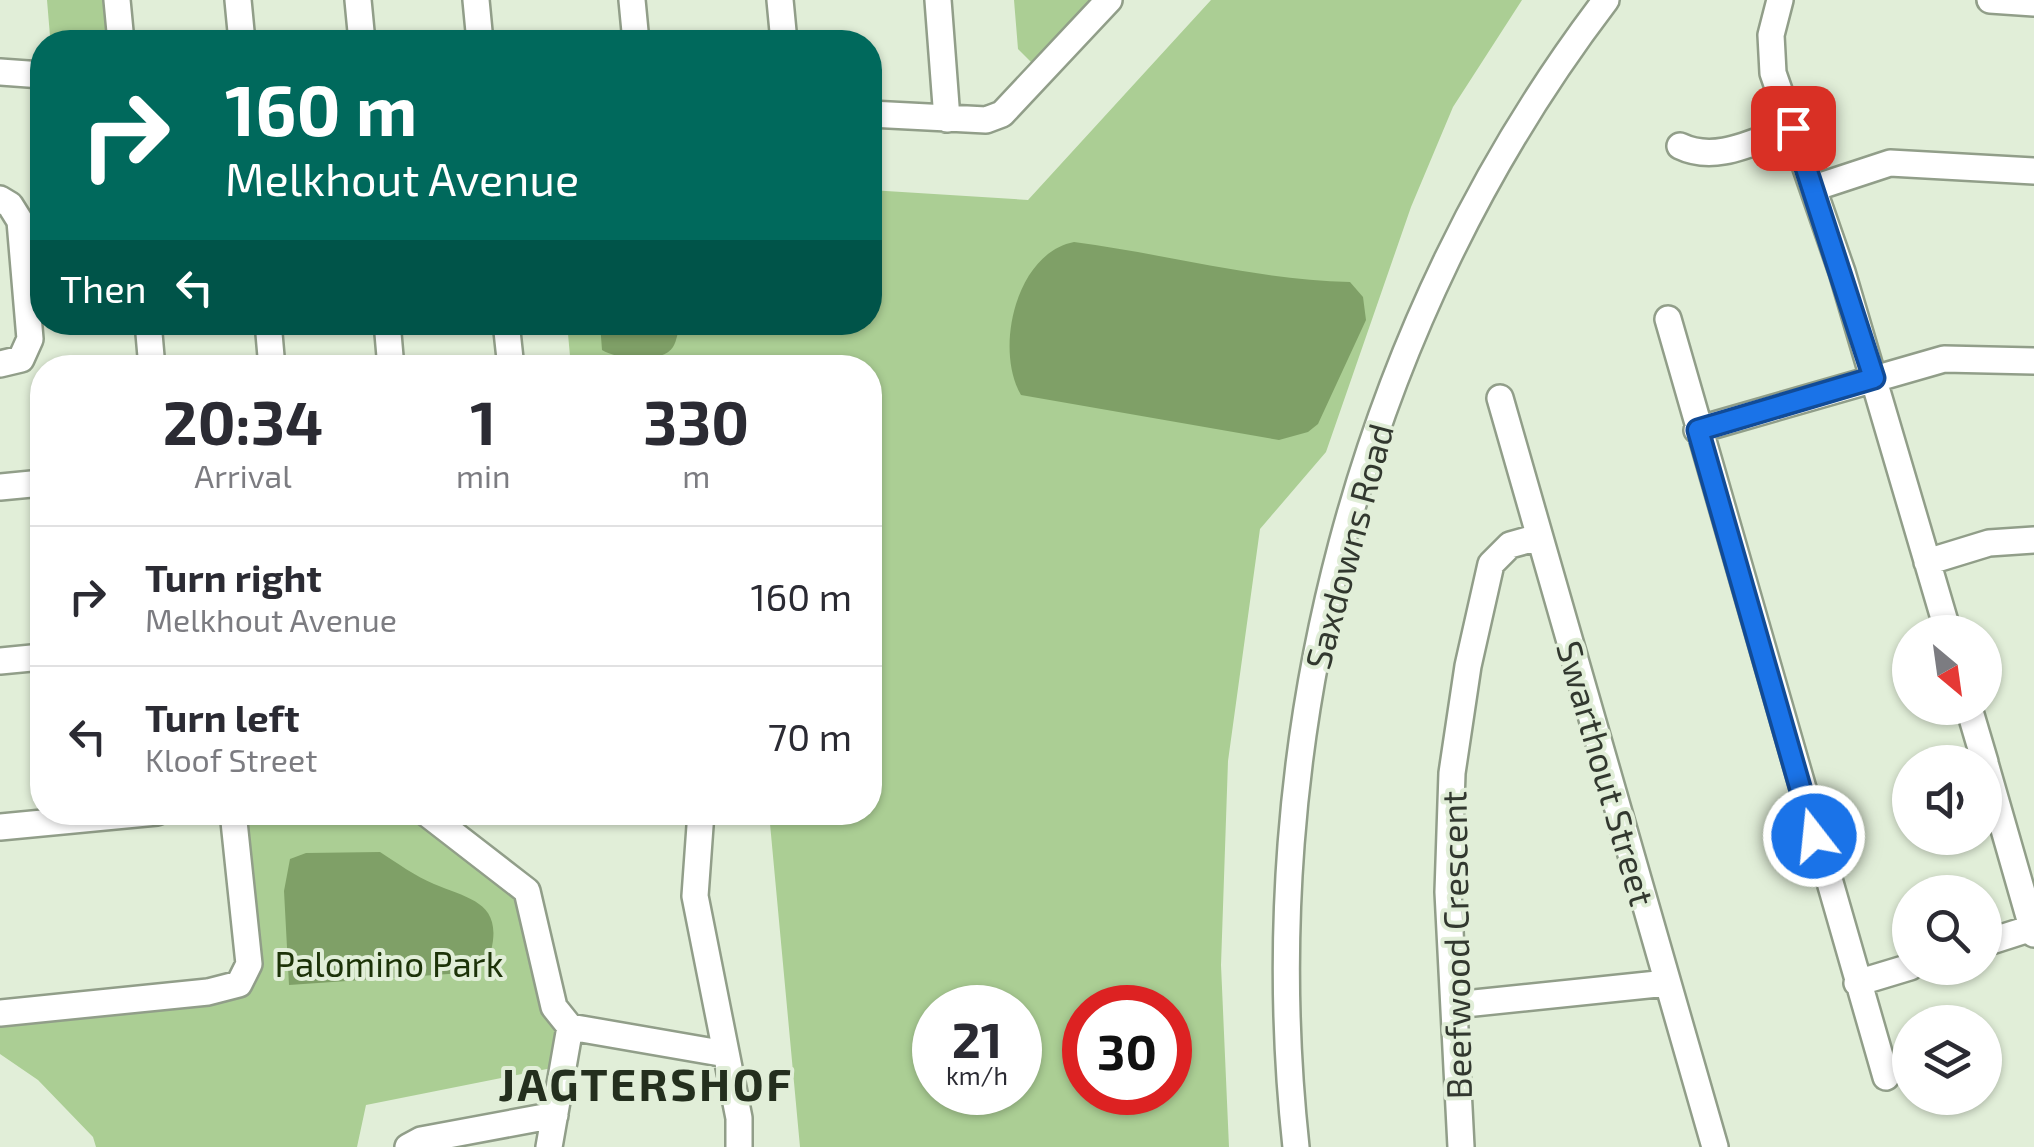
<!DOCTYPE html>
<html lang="en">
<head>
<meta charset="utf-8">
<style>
  :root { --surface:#fff; --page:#f7f7f7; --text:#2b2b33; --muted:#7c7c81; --line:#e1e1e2 }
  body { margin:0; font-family:"Exo 2",sans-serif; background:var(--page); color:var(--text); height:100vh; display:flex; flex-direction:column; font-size:38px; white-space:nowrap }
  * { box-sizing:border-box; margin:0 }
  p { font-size:32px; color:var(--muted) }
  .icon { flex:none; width:55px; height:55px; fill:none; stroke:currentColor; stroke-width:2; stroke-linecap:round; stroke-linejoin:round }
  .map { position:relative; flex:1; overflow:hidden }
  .panel { position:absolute; left:30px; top:355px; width:852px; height:470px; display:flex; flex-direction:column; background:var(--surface); border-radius:40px; box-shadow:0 2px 8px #0004 }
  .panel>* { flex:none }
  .guide { position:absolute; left:30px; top:30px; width:852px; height:305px; border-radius:40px; box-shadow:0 2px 8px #0004; background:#00695c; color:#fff; overflow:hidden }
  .needle { width:65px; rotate:151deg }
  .tools { position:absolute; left:1892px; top:615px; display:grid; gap:20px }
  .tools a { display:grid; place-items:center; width:110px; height:110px; border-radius:50%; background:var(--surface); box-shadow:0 2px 8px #0004; font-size:50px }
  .speed { position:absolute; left:912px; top:985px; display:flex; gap:20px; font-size:50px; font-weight:700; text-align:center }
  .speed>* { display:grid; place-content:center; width:130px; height:130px; border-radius:50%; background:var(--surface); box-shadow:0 2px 8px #0004; line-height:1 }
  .speed small { font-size:25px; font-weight:400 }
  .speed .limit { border:15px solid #d22; background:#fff; color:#111 }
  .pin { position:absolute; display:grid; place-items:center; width:85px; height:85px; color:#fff; margin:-42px; border-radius:20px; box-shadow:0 5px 15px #0006 }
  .me { position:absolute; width:110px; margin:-55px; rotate:344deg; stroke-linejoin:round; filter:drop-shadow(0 0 8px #0008) }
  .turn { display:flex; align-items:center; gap:35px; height:210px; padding:0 30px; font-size:45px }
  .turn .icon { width:130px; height:130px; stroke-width:2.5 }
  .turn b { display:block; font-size:70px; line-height:85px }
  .then { display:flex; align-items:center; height:95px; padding:0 30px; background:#0003; gap:20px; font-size:38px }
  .eta { display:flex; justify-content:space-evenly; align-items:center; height:170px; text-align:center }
  .eta b { font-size:60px; font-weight:700; line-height:70px }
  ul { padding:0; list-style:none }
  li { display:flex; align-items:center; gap:30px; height:140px; padding:0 30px; border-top:2px solid var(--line) }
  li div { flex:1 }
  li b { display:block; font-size:38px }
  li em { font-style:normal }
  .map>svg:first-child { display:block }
  .green { fill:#abce94; fill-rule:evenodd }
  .water { fill:#7fa067 }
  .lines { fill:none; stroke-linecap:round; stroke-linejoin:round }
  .minor-casing { stroke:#919e89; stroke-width:30 }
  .minor { stroke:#fff; stroke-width:25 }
  .route-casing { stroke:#114b97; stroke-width:25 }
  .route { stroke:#1a73e8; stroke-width:18 }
  .labels { text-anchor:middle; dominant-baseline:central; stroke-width:8; stroke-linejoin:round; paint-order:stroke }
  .street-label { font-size:35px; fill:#32382f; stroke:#e1eed8 }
  .park-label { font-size:35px; fill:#1c3208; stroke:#e1eed8 }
  .district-label { font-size:45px; font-weight:bold; letter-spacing:2.5px; fill:#242f1e; stroke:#e1eed8 }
</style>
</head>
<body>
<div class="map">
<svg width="2034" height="1147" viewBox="0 0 2034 1147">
  <rect width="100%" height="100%" fill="#e1eed8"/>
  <path class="green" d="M47,0H110L113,30L50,36Z
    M1014,0H1099L1037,68L1018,49Z
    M1211,0H1522L1453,107L1411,207L1326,452L1260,529L1228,761L1221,965L1229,1147H800L769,813L870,812V368L571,367L567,323L870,322V190L1028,200ZM935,1008H1020V1092H935ZM1085,1008H1170V1092H1085Z
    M255,812L411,813L517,890L561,1034L557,1067L366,1105L357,1147H96L93,1137L38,1080L0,1054V1020L236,995L245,823Z"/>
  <path class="water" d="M1074,242C1166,254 1257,280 1350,282L1363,297L1366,320L1318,424L1308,432L1279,440L1021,395C994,349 1016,253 1074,242Z
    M600,323V322L680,323C678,330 677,341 673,347C663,364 616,359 602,350Z
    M380,852C397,863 415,876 434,884C469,899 503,902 491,951L463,973L289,985L284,891L290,859L306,853Z"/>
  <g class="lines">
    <defs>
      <path id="minor" d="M117,0L121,42
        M238,0L242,42
        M358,0L362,42
        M476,0L480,42
        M632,0L636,42
        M780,0L784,42
        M938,0L947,119
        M1780,0L1771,35L1773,73L1842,272L1948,632
        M1990,0L2034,3
        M0,72L42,75
        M870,114L986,120L1002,114L1109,0
        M1680,146C1717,164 1756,140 1793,128
        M1814,188L1890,163L2034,171
        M0,199L10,205L20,221L30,339L21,359L0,364
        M1668,319L1886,1077
        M148,322L152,368
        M268,322L272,368
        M387,322L391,368
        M506,322L511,368
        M1500,398L1715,1147
        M1697,430L1944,359L2034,361
        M0,487L42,483
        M1927,562L1989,543L2034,540
        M0,661L42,657
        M1969,708L1985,762
        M1985,763L2034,934
        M425,812L527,891L554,1007L570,1027
        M701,812L695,896L739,1118V1147
        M0,827L157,812
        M1985,943L2032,928
        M1857,983L1910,967
        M1455,1005L1667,983
        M0,1013L208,992L239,984L249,964L233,812
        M570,1027L726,1054
        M408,1147L421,1140L555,1115
        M549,1147L570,1027
        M1296,1147C1252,744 1359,324 1606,0
        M1461,1147L1448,892L1452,773L1468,666L1491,564L1510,545L1539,537"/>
    </defs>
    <use href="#minor" class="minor-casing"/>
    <use href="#minor" class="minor"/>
  </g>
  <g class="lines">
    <defs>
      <path id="route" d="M1793,128L1874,378L1698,430L1814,836"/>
    </defs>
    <use href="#route" class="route-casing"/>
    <use href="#route" class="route"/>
  </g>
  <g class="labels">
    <g class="street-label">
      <text transform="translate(1348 546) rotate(-75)">Saxdowns Road</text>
      <text transform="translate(1607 773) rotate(74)">Swarthout Street</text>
      <text transform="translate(1455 945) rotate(-91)">Beefwood Crescent</text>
    </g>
    <g class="park-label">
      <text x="389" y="963">Palomino Park</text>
    </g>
    <g class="district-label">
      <text x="646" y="1083">JAGTERSHOF</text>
    </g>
  </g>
</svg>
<div class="tools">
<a><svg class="needle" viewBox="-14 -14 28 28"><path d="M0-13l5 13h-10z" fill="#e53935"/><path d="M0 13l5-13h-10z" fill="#7c7c81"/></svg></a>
<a><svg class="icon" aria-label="sound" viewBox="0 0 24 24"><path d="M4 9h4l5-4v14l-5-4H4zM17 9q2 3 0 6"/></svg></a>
<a><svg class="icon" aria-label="search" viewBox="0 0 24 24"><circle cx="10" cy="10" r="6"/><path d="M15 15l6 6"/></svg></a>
<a><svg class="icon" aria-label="layers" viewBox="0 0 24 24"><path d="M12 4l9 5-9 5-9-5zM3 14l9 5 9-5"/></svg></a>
</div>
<div class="speed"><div>21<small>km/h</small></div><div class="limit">30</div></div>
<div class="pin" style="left:1793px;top:128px;background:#d93025"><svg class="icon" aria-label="arrive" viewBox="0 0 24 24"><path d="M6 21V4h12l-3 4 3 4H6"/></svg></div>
<svg class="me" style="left:1814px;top:836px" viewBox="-20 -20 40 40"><circle r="17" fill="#1a73e8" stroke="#fff" stroke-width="3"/><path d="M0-11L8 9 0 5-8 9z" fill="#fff"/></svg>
<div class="guide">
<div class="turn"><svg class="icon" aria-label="right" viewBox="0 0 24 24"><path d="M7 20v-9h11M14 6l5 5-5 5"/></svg><div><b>160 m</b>Melkhout Avenue</div></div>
<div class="then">Then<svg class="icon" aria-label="left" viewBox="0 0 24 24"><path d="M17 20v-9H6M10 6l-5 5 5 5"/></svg></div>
</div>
<section class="panel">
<div class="eta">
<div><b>20:34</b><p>Arrival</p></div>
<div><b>1</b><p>min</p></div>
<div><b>330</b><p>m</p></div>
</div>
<ul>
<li><svg class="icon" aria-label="right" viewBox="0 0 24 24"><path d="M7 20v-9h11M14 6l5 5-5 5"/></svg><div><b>Turn right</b><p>Melkhout Avenue</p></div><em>160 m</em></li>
<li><svg class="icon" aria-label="left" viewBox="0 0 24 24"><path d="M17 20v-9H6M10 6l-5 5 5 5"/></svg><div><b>Turn left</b><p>Kloof Street</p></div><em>70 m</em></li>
</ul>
</section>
</div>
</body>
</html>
